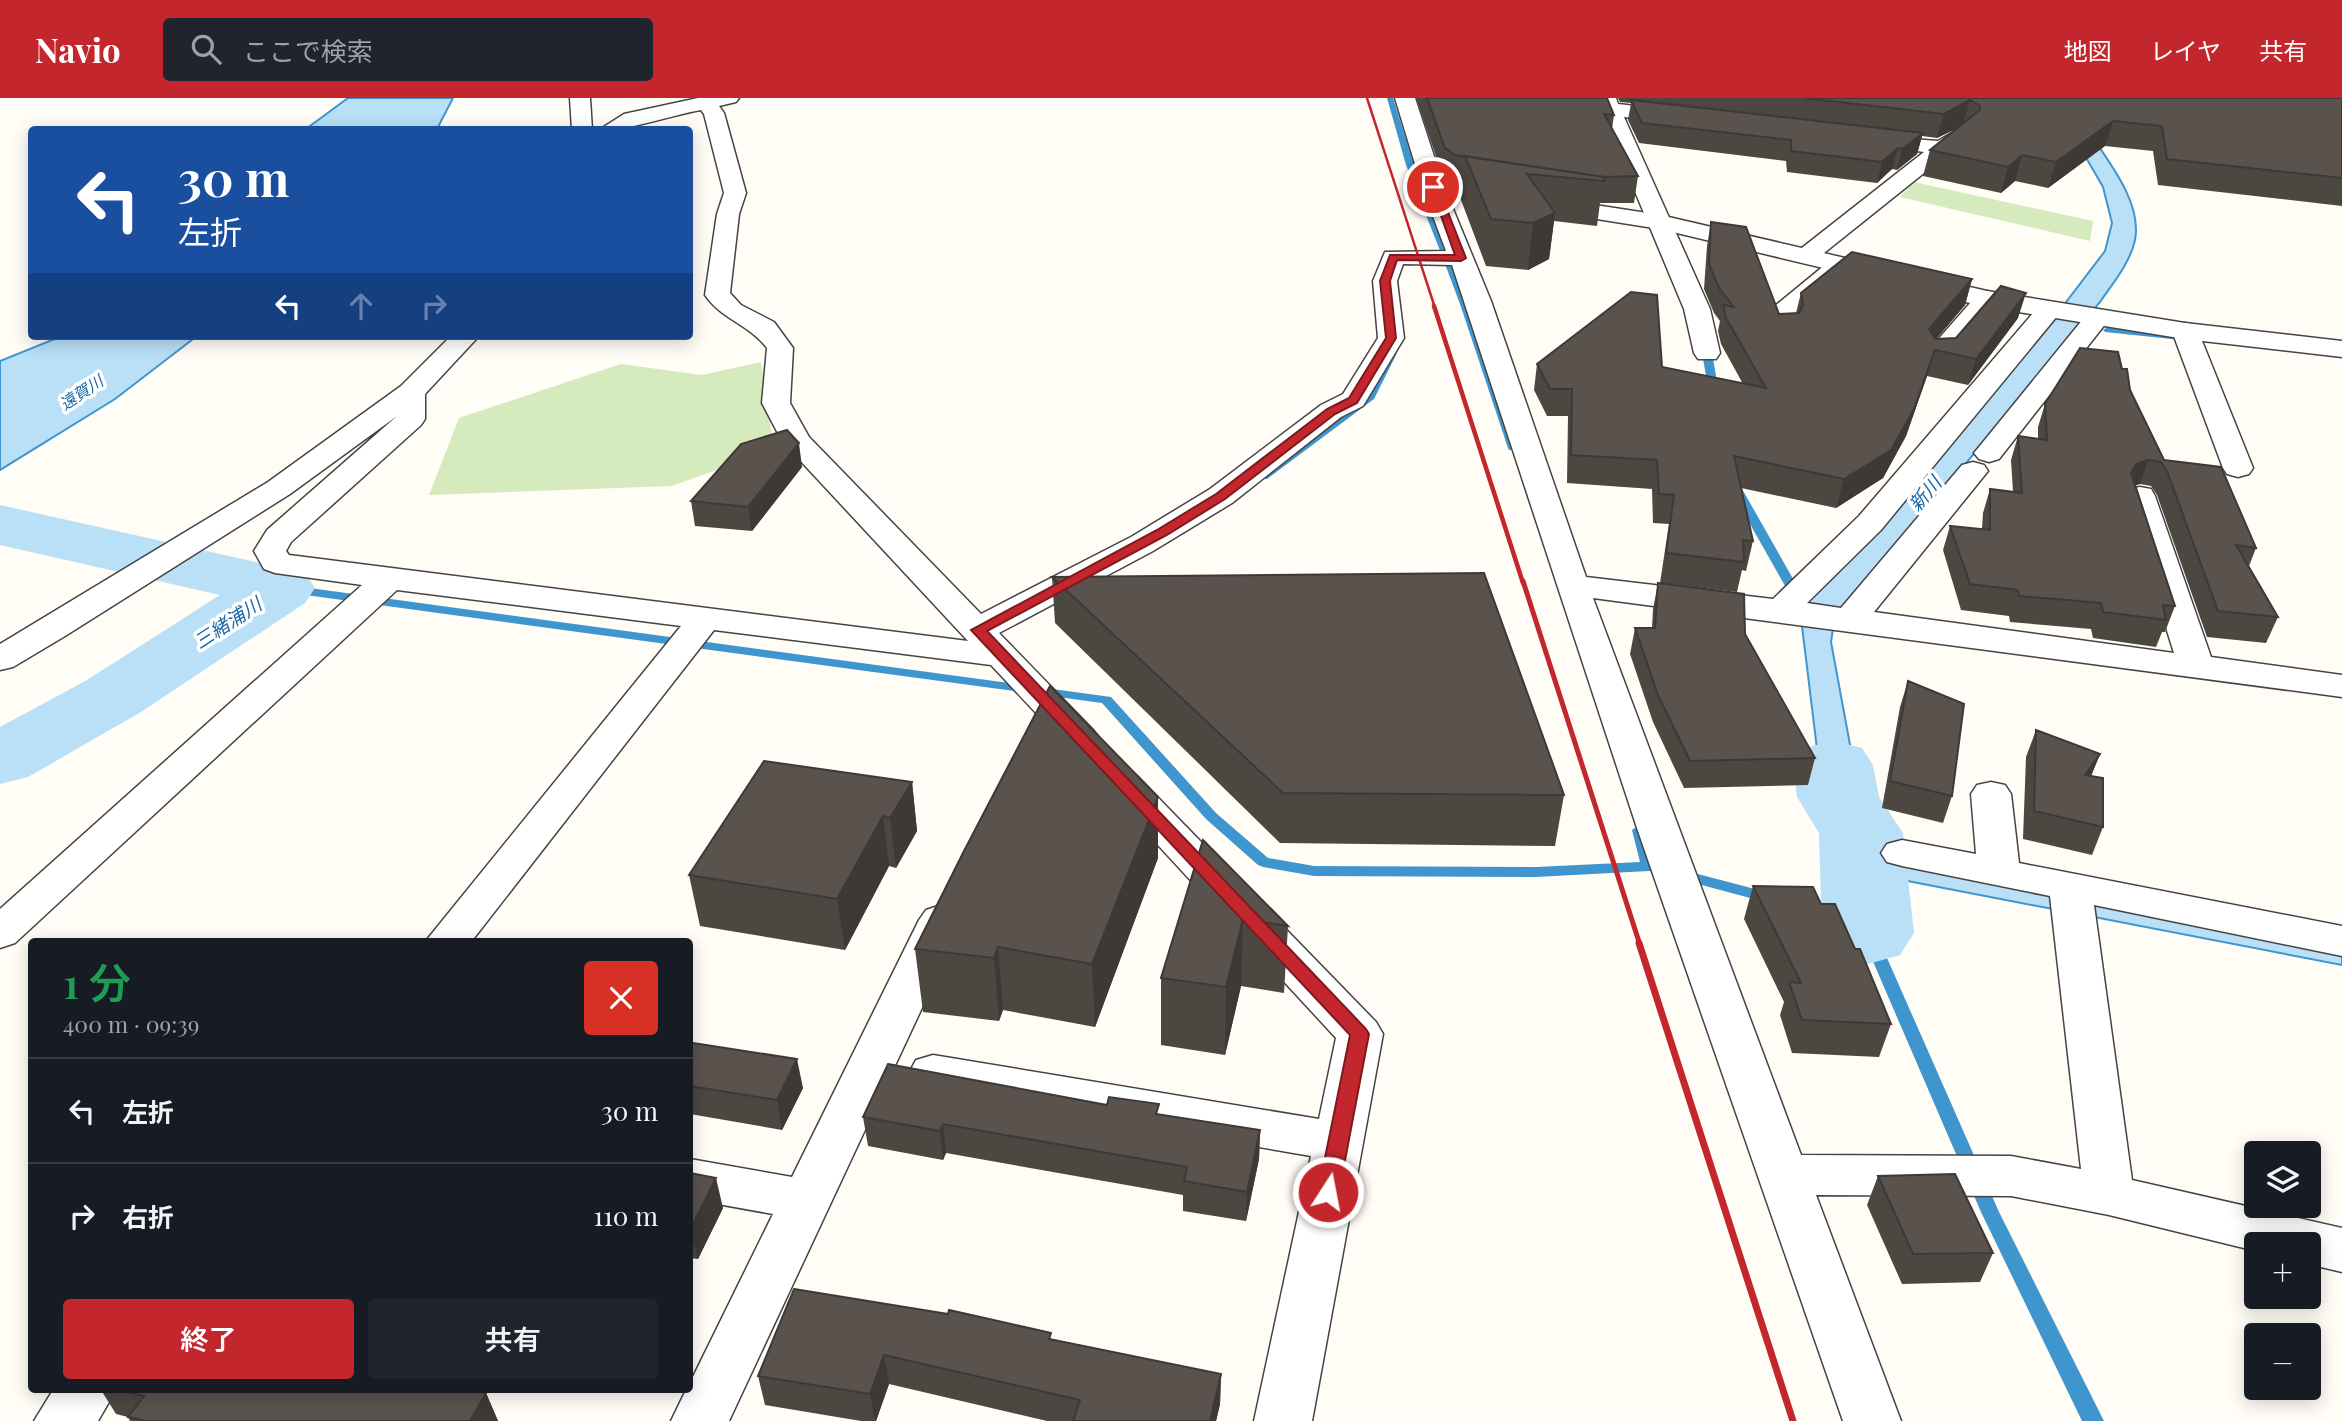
<!DOCTYPE html>
<html lang="ja">
<head>
<meta charset="utf-8">
<style>
  :root { --surface:#171b24; --page:#20242c; --text:#f1f3f6; --muted:#9ea1a6; --line:#363941; --accent:#c4262e }
  body { margin:0; font-family:"Playfair Display","Noto Sans JP",serif; background:var(--page); color:var(--text); height:100vh; display:flex; flex-direction:column; font-size:26px; white-space:nowrap }
  * { box-sizing:border-box; margin:0 }
  p { font-size:23px; color:var(--muted) }
  .icon { flex:none; width:38px; height:38px; fill:none; stroke:currentColor; stroke-width:2; stroke-linecap:round; stroke-linejoin:round }
  .map { position:relative; flex:1; overflow:hidden }
  .side { position:absolute; left:28px; top:840px; width:665px; height:455px; display:flex; flex-direction:column; background:var(--surface); border-radius:7px; box-shadow:0 4px 18px #0003 }
  .side>* { flex:none }
  .guide { position:absolute; left:28px; top:28px; width:665px; height:214px; border-radius:7px; box-shadow:0 4px 18px #0003; background:#1a4fa0; color:#fff; overflow:hidden }
  .fabs { position:absolute; left:2244px; top:1043px; display:grid; gap:14px }
  .fabs a { display:grid; place-items:center; width:77px; height:77px; border-radius:7px; background:var(--surface); box-shadow:0 4px 18px #0003; font-size:35px }
  .pin { position:absolute; display:grid; place-items:center; width:60px; height:60px; color:#fff; margin:-30px; border:4px solid #fff; border-radius:50%; box-shadow:0 2px 7px #0007 }
  .me { position:absolute; width:77px; margin:-38px; rotate:11deg; stroke-linejoin:round; filter:drop-shadow(0 0 5px #0008) }
  .turn { display:flex; align-items:center; gap:24px; height:147px; padding:0 35px; font-size:32px }
  .turn .icon { width:91px; height:91px; stroke-width:2.5 }
  .turn b { display:block; font-size:49px; line-height:60px }
  .lanes { display:flex; align-items:center; height:66px; padding:0 35px; background:#0003; justify-content:center; gap:35px; direction:ltr }
  .lanes .off { opacity:.35 }
  .round { display:grid; place-items:center; flex:none; width:74px; height:74px; border-radius:7px; background:var(--page) }
  .summary { display:flex; align-items:center; justify-content:space-between; height:119px; padding:0 35px }
  h1 { font-size:42px; font-weight:600; line-height:52px; color:#1e9e55 }
  .action { display:flex; gap:14px; margin-top:auto; padding:14px 35px }
  .action a { flex:1; height:80px; border-radius:7px; background:var(--accent); color:#fff; font-size:28px; font-weight:600; line-height:80px; text-align:center }
  .action a+a { background:var(--page); color:var(--text) }
  ul { padding:0; list-style:none }
  li { display:flex; align-items:center; gap:21px; height:105px; padding:0 35px; border-top:2px solid var(--line) }
  li div { flex:1 }
  li b { display:block; font-size:26px }
  li em { font-style:normal }
  header { display:flex; align-items:center; gap:42px; box-sizing:border-box; height:98px; padding:0 35px; background:var(--accent); color:#fff }
  header strong { font-size:33px }
  nav { display:flex; gap:38px; margin-inline-start:auto; font-size:24px }
  .search { width:490px; height:63px; background:var(--page); display:flex; align-items:center; gap:18px; box-sizing:border-box; padding:0 24px; border-radius:7px; color:var(--muted); font-size:26px }
  .map>svg:first-child { display:block }
  .green { fill:#d5ebbd }
  .water { fill:#b9e0f7; stroke:#3f96cf; stroke-width:2 }
  .lines { fill:none; stroke-linecap:round; stroke-linejoin:round }
  .stream { fill:#3f96cf; fill-rule:evenodd }
  .river { fill:#b9e0f7; fill-rule:evenodd }
  .minor-casing { stroke:#444; stroke-width:3 }
  .tertiary-casing { stroke:#444; stroke-width:3 }
  .minor { fill:#fff; fill-rule:evenodd }
  .tertiary { fill:#fff; fill-rule:evenodd }
  .rail-far3 { stroke:#c4262e; stroke-width:2.5 }
  .rail-far2 { stroke:#c4262e; stroke-width:4.5 }
  .rail-far1 { stroke:#c4262e; stroke-width:5 }
  .rail { stroke:#c4262e; stroke-width:7 }
  .wall { fill:#4d4742 }
  .shaded-wall { fill:#3f3936 }
  .building { fill:#5a524d; stroke:#3f3936; stroke-width:2 }
  .route { fill:#c4262e; stroke:#7f191e; stroke-width:2 }
  .labels { text-anchor:middle; dominant-baseline:central; stroke-width:7; stroke-linejoin:round; paint-order:stroke }
  .far-water-label { font-size:16px; font-style:italic; fill:#1768a6; stroke:#fff }
  .water-label { font-size:19px; font-style:italic; fill:#1768a6; stroke:#fff }
</style>
</head>
<body>
<header>
<strong>Navio</strong>
<div class="search"><svg class="icon" aria-label="search" viewBox="0 0 24 24"><circle cx="10" cy="10" r="6"/><path d="M15 15l6 6"/></svg>ここで検索</div>
<nav><a>地図</a><a>レイヤ</a><a>共有</a></nav>
</header>
<div class="map">
<svg width="2342" height="1323" viewBox="0 0 2342 1323">
  <rect width="100%" height="100%" fill="#fffdf5"/>
  <path class="green" d="M1914,84L2093,123L2090,143L1900,99Z
    M761,264L774,351L672,388L429,397L459,320L621,266L702,277Z"/>
  <path class="water" d="M348,0H453L437,31H306Z
    M2083,25C2103,57 2143,102 2135,142C2130,165 2113,185 2100,204L1834,524L1831,544L1863,717L1882,763L2342,853V867L1887,779L1855,766L1843,718L1823,700L1801,520L1805,506L2063,208L2105,153L2112,125L2103,89L2070,32Z
    M62,238H197L115,301L0,372V263Z"/>
  <g class="lines">
    <path class="stream" d="M1387,0H1393L1414,67L1470,206L1518,350L1517,352H1509L1508,350L1460,206L1445,166L1437,163L1443,160L1406,67Z
      M2108,229L2181,236L2186,239L2181,242L2105,234L2103,232Z
      M1707,252L1712,255L1719,295L1714,298L1709,295L1702,255Z
      M1389,253L1397,255L1374,301L1267,381H1259V377L1366,297Z
      M1735,386L1741,389L1805,502L1803,505L1799,506L1793,502L1729,389Z
      M280,486L1111,599L1216,715L1268,760L1314,768L1536,769L1640,764L1632,732L1639,727L1646,732L1656,765L1774,796L1777,800L1774,804L1769,805L1649,773L1536,779L1314,778L1263,769L1258,767L1206,721L1102,605L276,493L274,490L276,487Z
      M1828,814L1874,831L1876,835L1999,1114L2104,1323H2082L1981,1114L1862,838L1822,823L1820,819L1822,815Z"/>
    <path class="river" d="M0,407L305,475L315,490L305,505L141,614L28,679L0,686V629L87,582L220,497L0,447Z
      M1833,643L1862,650L1873,667L1879,699L1903,735L1914,835L1900,857L1868,866L1836,857L1822,835L1819,735L1797,699L1793,667L1804,650Z"/>
    <defs>
      <path id="minor" d="M570,0H590L592,32H572Z
        M698,0H739L736,4L719,8L724,15L746,95L739,116L730,195L741,207L774,224L793,250L790,305L809,339L981,516L1131,439L1210,391L1321,307L1343,296L1378,240L1373,183L1385,154L1446,153L1422,89L1395,0H1415L1444,89L1491,203L1586,479L1773,501L1859,418L2040,207H2058L2062,212L2058,217L1881,432L1807,505L1841,510L1962,367L1973,364L1984,367L1988,373L1874,514L2174,555L2125,398L2129,391L2140,389L2151,391L2155,398L2211,559L2342,577V599L1593,500L1801,1057L2011,1058L2081,1071L2050,798L1902,768L1887,764L1881,755L1887,746L1902,742L1976,756L1971,696L1977,687L1991,684L2005,687L2011,696L2019,765L2342,828V858L2094,807L2132,1082L2342,1130V1174L2308,1166V1146H2256V1153L2109,1117L2011,1098L1816,1097L1901,1323H1843L1638,733L1452,167L1403,166L1397,183L1404,240L1363,308L1341,319L1232,405L1153,453L999,535L1093,632L1099,640L1093,648L1080,651L1067,648L991,567L714,532L471,844H425L681,528L397,492L15,845L0,850V811L362,487L275,475L264,471L254,453L267,432L397,318L290,396L65,538L13,569L0,572V546L268,384L401,288L451,238H479L425,296V321L421,327L291,444L286,453L289,457L968,543L782,343L762,305L767,250C750,227 721,221 705,197L717,116L724,95L704,16L701,12C667,18 633,32 599,32L624,16Z
        M1596,0H1616L1618,6L1680,13L1690,19L1680,25L1624,19L1710,211L1720,255L1716,261H1698L1694,255L1684,211Z
        M1962,29L1969,31L1972,35L1969,39L1814,163H1798L1794,158L1798,153L1924,54L1861,45L1858,41L1861,37L1938,43Z
        M1840,160L1849,162L1852,167L1849,172L1792,219L1795,233L1791,239H1773L1766,217L1770,212L1831,162Z
        M1987,193L1996,196L2000,201L1996,206L1946,265H1928L1924,259L1928,253L1978,196Z
        M2097,212L2106,215L2110,220L1999,361L1989,364L1979,361L1974,355L1979,349L2088,215Z
        M2185,225L2194,227L2198,233L2253,370L2249,376L2238,379L2227,376L2223,370L2172,233L2176,227Z
        M1123,674L1137,678L1376,924L1383,936L1312,1323H1254L1311,1058L933,993L916,988L909,975L916,962L933,957L1319,1021L1336,940L1109,694L1103,686L1109,678Z
        M941,807L956,812L963,822L729,1323H671L686,1292H690V1285L773,1116L690,1101V1061L792,1079L919,822L926,812Z
        M53,1292H116L98,1323H34Z"/>
      <path id="tertiary" d="M1433,82L1660,117L1987,193L2185,225L2342,243V259L2185,241L1987,209L1660,131L1425,94L1422,89L1425,84Z"/>
    </defs>
    <use href="#minor" class="minor-casing"/>
    <use href="#tertiary" class="tertiary-casing"/>
    <use href="#minor" class="minor"/>
    <use href="#tertiary" class="tertiary"/>
    <path class="rail-far3" d="M1367,0L1435,210"/>
    <path class="rail-far2" d="M1434,208L1523,485"/>
    <path class="rail-far1" d="M1523,483L1640,847"/>
    <path class="rail" d="M1639,845L1793,1323"/>
  </g>
  <path class="wall" d="M1416,0H1607L1614,17L1612,31L1638,78L1634,105H1600L1597,128L1554,123L1549,161L1528,172L1486,168L1461,102L1462,84L1453,82L1442,76Z
    M1618,0H2342V108L2158,87L2153,53L2105,48L2048,90L2015,83L2001,95L1923,78L1930,52L1960,29L1937,40L1922,38L1917,56L1897,72L1892,71L1877,85L1787,74L1786,63L1639,45L1628,22L1631,5L1620,4Z
    M1711,124L1779,216L1796,215L1801,195L1972,181L1965,207L1936,241L1956,240L2018,220L1968,287L1927,278L1906,338L1883,380L1836,410L1741,390L1753,443L1746,473L1742,472L1737,494L1660,485L1669,426L1653,425L1652,391L1567,385L1568,318H1547L1534,292L1537,266L1662,269L1743,286L1721,246L1718,233L1720,223L1714,215L1704,191L1707,148Z
    M2122,271L2130,292L2164,362L2256,450L2249,468L2278,519L2266,545L2207,539L2157,397L2151,388L2140,386L2136,387L2175,508L2165,534H2162L2156,549L2093,540L2091,531L2010,524L2009,518L1961,512L1943,452L1950,428L1982,431L1983,415L1990,391L2013,394L2011,362L2018,338L2038,341V329L2045,306Z
    M802,369L752,433L695,428L691,403Z
    M1052,479L1564,697L1555,748L1280,745L1055,525Z
    M1658,485L1745,536L1815,660L1808,687L1684,690L1653,624L1630,556L1635,530H1652L1653,511Z
    M1908,583L1952,698L1943,725L1882,710L1900,609Z
    M2036,632L2100,656L2091,678L2103,729L2092,757L2023,741L2026,659Z
    M912,684L917,733L896,770L889,768L845,852L700,828L689,777Z
    M1203,742L1288,828L1284,895L1241,888L1225,957L1161,947V880Z
    M1158,760L1095,929L1003,912L999,923L923,914L915,851Z
    M1753,788L1821,806L1855,851L1891,926L1879,959L1792,955L1780,917L1784,904L1744,821Z
    M690,950L803,990L782,1032L690,1016Z
    M1159,1016L1260,1032L1259,1061L1246,1123L1183,1113V1097L946,1055L943,1062L868,1048L863,1019Z
    M690,1075L723,1110L698,1161L690,1160Z
    M1878,1078L1993,1155L1980,1184L1902,1186L1867,1107Z
    M794,1191L1052,1241L1221,1276L1220,1306L1216,1323H1047L889,1286L876,1323H861L765,1307L758,1278Z
    M101,1292H469L486,1295L498,1323H130L128,1319L116,1316Z"/>
  <path class="shaded-wall" d="M1970,2L1963,27L1937,40L1944,16Z
    M2113,23L2105,48L2048,90L2056,64Z
    M1923,35L1917,56L1897,72L1902,51Z
    M1898,50L1892,71L1877,85L1882,64Z
    M2022,57L2015,83L2001,95L2008,69Z
    M1555,115L1549,161L1528,172L1533,125Z
    M1972,181L1965,207L1922,258L1929,231Z
    M2026,195L2018,220L1968,287L1976,261Z
    M1935,252L1927,278L1906,338L1883,380L1836,410L1844,381Z
    M799,345L802,369L752,433L748,409Z
    M2148,362L2140,386L2127,390L2136,366Z
    M2100,656L2089,683L2085,677Z
    M912,684L917,733L896,770L890,720Z
    M1158,699V760L1095,929L1092,866Z
    M883,718L889,768L845,852L837,801Z
    M1243,821L1241,888L1225,957L1226,889Z
    M998,849L1003,912L999,923L994,860Z
    M797,961L803,990L782,1032L777,1002Z
    M943,1026L946,1055L943,1062L940,1033Z
    M1260,1032L1259,1061L1246,1123L1247,1094Z
    M716,1080L723,1110L698,1161L690,1132Z
    M884,1257L889,1286L876,1323H875L870,1296Z
    M1221,1276L1220,1306L1216,1323H1210Z
    M486,1295L498,1323H470Z"/>
  <path class="building" d="M1427,0H1607L1614,17L1604,16L1638,78L1605,79L1455,57L1445,50Z
    M1804,0H2342V80L2167,61L2162,28L2113,23L2056,64L2022,57L2008,69L1930,52L1980,12V8L1970,2L1944,16Z
    M1631,2L1923,35L1902,51L1898,50L1882,64L1791,53V42L1642,25Z
    M1465,58L1604,79V83L1527,76L1555,115L1533,125L1491,121Z
    M1711,124L1746,129L1779,216L1799,215L1803,207L1801,195L1852,154L1972,181L1929,231L1935,241L1956,240L2001,188L2026,195L1976,261L1935,252L1914,311L1891,352L1844,381L1734,358L1753,443L1743,442L1744,464L1666,455L1674,397L1659,396L1657,362L1571,357L1572,291H1550L1537,266L1631,194L1657,197L1662,269L1766,290L1726,220L1723,207L1734,209L1719,190L1709,166Z
    M2080,250L2118,254L2122,271H2127L2130,292L2164,362L2221,369L2256,450L2236,447L2278,519L2218,513L2167,373L2161,364L2148,362L2136,366L2131,375L2175,508L2163,507L2166,522L2103,514L2101,505L2019,498L2018,492L1970,486L1950,428L1990,432V391L2022,395L2018,338L2047,342L2045,306Z
    M787,332L799,345L748,409L691,403L741,346Z
    M1484,475L1564,697L1283,695L1052,479Z
    M1658,485L1744,496L1745,536L1815,660L1690,663L1658,597L1635,530H1655Z
    M1908,583L1964,606L1952,698L1890,683Z
    M1050,588L1158,699L1092,866L998,849L994,860L915,851L964,753Z
    M2036,632L2100,656L2085,677L2103,680V729L2034,713Z
    M764,663L912,684L890,720L883,718L837,801L689,777Z
    M1203,742L1288,828L1243,821L1226,889L1161,880Z
    M1753,788L1813,789L1821,806H1835L1855,851H1860L1891,926L1802,922L1789,884L1801,885Z
    M693,945L797,961L777,1002L690,988V950Z
    M888,966L1107,1007L1109,999L1159,1006L1156,1016L1260,1032L1247,1094L1184,1083L1187,1069L943,1026L940,1033L863,1019Z
    M690,1075L716,1080L690,1132Z
    M1955,1076L1993,1155L1913,1156L1878,1078Z
    M794,1191L948,1216L949,1212L1051,1235L1049,1241L1221,1276L1210,1323H1073L1080,1302L884,1257L870,1296L758,1278Z
    M118,1292H469L486,1295L470,1323H147L128,1319L144,1298Z"/>
  <path class="route" d="M1430,87L1438,89L1466,160L1461,163L1397,162L1390,183L1396,240L1357,305L1335,316L1225,401L1167,437L987,533L1366,931L1369,936L1339,1094L1336,1100L1328,1103L1321,1100L1318,1094L1350,937L971,532L1157,432L1216,396L1327,311L1349,300L1386,240L1380,183L1390,157H1455Z"/>
  <g class="labels">
    <g class="far-water-label">
      <text transform="translate(81 294) rotate(-34)">遠賀川</text>
    </g>
    <g class="water-label">
      <text transform="translate(1924 395) rotate(-50)">新川</text>
      <text transform="translate(227 524) rotate(-33)">三緒浦川</text>
    </g>
  </g>
</svg>
<div class="fabs">
<a><svg class="icon" aria-label="layers" viewBox="0 0 24 24"><path d="M12 4l9 5-9 5-9-5zM3 14l9 5 9-5"/></svg></a>
<a>+</a>
<a>−</a>
</div>
<div class="pin" style="left:1433px;top:89px;background:#d93025"><svg class="icon" aria-label="arrive" viewBox="0 0 24 24"><path d="M6 21V4h12l-3 4 3 4H6"/></svg></div>
<svg class="me" style="left:1328px;top:1094px" viewBox="-20 -20 40 40"><circle r="17" fill="#c4262e" stroke="#fff" stroke-width="3"/><path d="M0-11L8 9 0 5-8 9z" fill="#fff"/></svg>
<div class="guide">
<div class="turn"><svg class="icon" aria-label="left" viewBox="0 0 24 24"><path d="M17 20v-9H6M10 6l-5 5 5 5"/></svg><div><b>30 m</b>左折</div></div>
<div class="lanes"><svg class="icon" aria-label="left" viewBox="0 0 24 24"><path d="M17 20v-9H6M10 6l-5 5 5 5"/></svg><svg class="icon off" aria-label="ahead" viewBox="0 0 24 24"><path d="M12 20V5M6 11l6-6 6 6"/></svg><svg class="icon off" aria-label="right" viewBox="0 0 24 24"><path d="M7 20v-9h11M14 6l5 5-5 5"/></svg></div>
</div>
<section class="side">
<div class="summary"><div><h1>1 分</h1><p>400 m · 09:39</p></div><a class="round" style="background:#d93025;color:#fff"><svg class="icon" aria-label="close" viewBox="0 0 24 24"><path d="M6 6l12 12M18 6L6 18"/></svg></a></div>
<ul>
<li><svg class="icon" aria-label="left" viewBox="0 0 24 24"><path d="M17 20v-9H6M10 6l-5 5 5 5"/></svg><div><b>左折</b></div><em>30 m</em></li>
<li><svg class="icon" aria-label="right" viewBox="0 0 24 24"><path d="M7 20v-9h11M14 6l5 5-5 5"/></svg><div><b>右折</b></div><em>110 m</em></li>
</ul>
<div class="action"><a>終了</a><a>共有</a></div>
</section>
</div>
</body>
</html>
